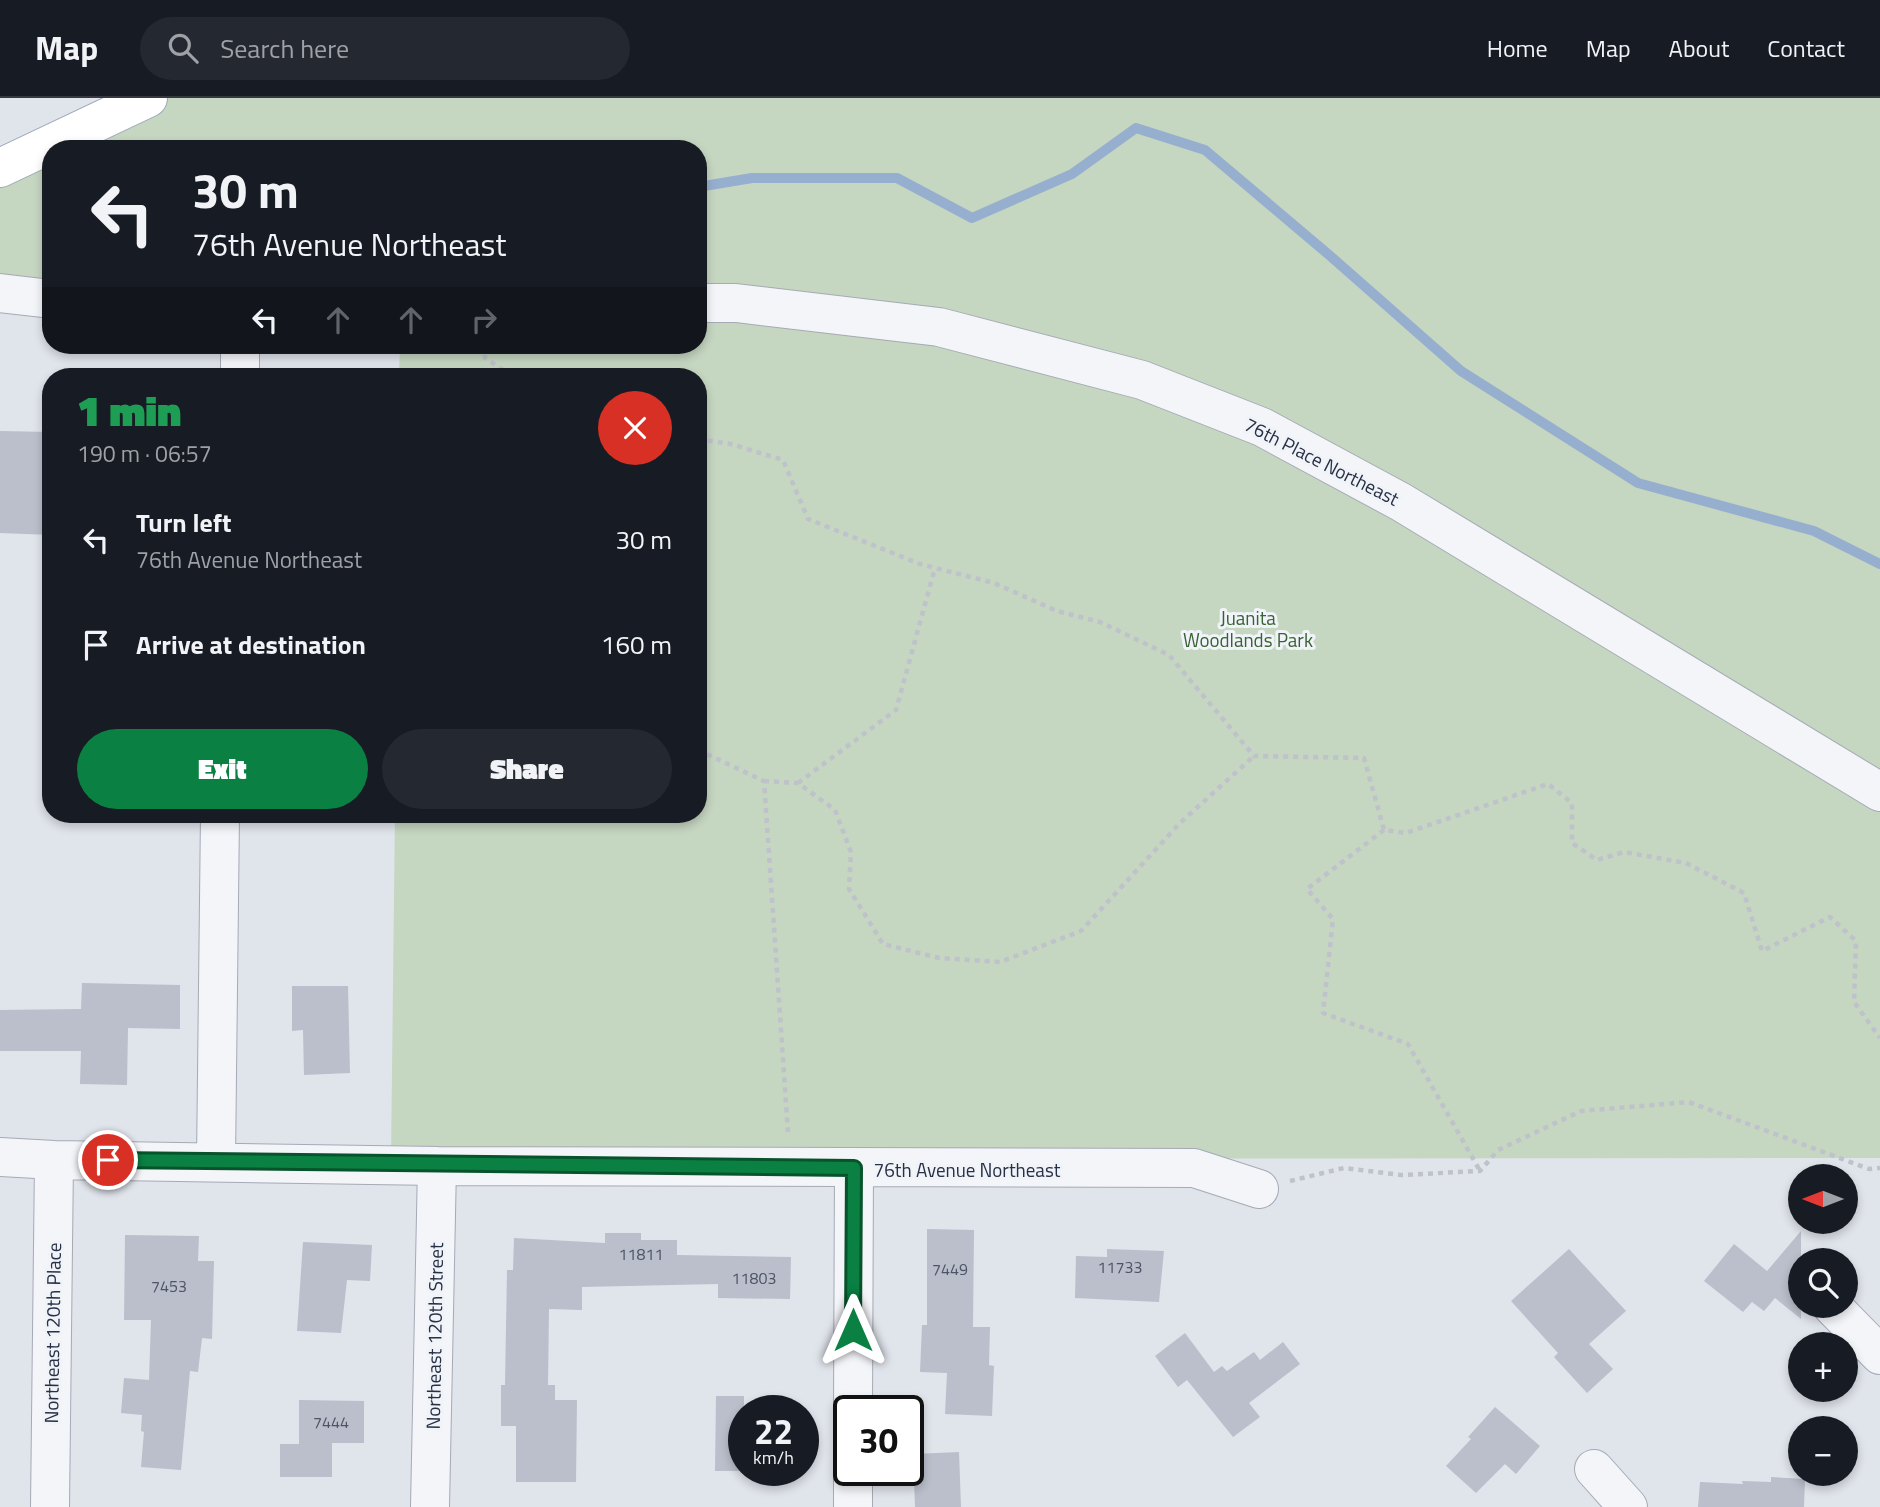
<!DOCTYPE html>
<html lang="en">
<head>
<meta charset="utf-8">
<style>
  :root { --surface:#171b24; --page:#242831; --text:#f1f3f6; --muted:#9ea1a6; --line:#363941; --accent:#0b8043 }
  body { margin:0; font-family:"Titillium Web",sans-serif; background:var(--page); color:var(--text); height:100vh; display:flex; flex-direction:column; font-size:26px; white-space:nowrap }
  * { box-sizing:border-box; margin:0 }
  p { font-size:23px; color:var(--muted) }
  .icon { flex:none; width:38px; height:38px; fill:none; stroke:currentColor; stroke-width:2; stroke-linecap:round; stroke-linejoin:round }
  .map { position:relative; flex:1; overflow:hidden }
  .drawer { position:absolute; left:42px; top:270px; width:665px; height:455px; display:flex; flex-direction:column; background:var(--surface); border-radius:28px; box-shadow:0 4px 10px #0003 }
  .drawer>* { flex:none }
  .guide { position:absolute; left:42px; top:42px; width:665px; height:214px; border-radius:28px; box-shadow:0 4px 10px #0003; background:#171b24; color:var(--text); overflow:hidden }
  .needle { width:46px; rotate:270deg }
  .controls { position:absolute; left:1788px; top:1066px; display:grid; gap:14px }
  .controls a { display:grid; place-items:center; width:70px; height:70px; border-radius:50%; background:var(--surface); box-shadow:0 4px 10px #0003; font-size:35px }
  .speed { position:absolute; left:728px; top:1297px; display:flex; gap:14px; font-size:35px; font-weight:700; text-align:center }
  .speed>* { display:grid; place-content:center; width:91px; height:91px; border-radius:50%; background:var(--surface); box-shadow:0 4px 10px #0003; line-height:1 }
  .speed small { font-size:18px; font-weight:400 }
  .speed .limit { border:4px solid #111; border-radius:10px; background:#fff; color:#111 }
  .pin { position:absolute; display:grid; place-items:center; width:60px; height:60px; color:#fff; margin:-30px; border:4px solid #fff; border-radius:50%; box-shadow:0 2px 7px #0007 }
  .me { position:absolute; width:77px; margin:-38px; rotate:0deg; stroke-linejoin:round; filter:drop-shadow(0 0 5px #0008) }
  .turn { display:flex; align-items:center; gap:24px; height:147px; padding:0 35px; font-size:32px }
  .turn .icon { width:91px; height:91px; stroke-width:2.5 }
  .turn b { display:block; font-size:49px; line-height:60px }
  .lanes { display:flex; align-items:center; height:66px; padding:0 35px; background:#0003; justify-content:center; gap:35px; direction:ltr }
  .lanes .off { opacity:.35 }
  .round { display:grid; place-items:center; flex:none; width:74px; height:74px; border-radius:37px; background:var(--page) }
  .overview { display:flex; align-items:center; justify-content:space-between; height:119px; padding:0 35px }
  h1 { font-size:42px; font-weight:800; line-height:52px; color:#1e9e55 }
  .button { display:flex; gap:14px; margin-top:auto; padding:14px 35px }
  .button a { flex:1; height:80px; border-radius:42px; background:var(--accent); color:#fff; font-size:28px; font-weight:800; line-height:80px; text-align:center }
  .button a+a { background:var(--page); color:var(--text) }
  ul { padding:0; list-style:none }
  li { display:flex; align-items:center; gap:21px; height:105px; padding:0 35px }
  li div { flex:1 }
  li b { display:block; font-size:26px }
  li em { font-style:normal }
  header { display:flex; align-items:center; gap:42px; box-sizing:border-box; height:98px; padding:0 35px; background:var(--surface); border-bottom:2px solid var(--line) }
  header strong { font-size:33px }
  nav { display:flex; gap:38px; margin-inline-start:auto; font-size:24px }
  .search { width:490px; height:63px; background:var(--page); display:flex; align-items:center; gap:18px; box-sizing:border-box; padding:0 24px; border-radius:38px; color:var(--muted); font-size:26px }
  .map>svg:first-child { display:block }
  .green { fill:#c5d6c1 }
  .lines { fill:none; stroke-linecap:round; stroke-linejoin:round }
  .stream { stroke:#97afcf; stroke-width:10 }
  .building { fill:#babfcb }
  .minor-casing { stroke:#a5aab6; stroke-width:40 }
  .major-casing { stroke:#9ea7b8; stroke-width:40 }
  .path { stroke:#bfc2ca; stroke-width:4.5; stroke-dasharray:5 5; stroke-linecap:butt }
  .minor { stroke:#f4f5f9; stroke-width:38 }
  .major { stroke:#fff; stroke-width:38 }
  .route-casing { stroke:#07532c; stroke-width:18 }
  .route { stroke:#0b8043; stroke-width:12 }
  .labels { text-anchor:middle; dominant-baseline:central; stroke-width:6; stroke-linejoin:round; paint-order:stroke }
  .number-label { font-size:16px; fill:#4c5466 }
  .street-label { font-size:19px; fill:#273045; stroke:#f0f3f8 }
  .park-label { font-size:19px; fill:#386232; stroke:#f0f3f8 }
</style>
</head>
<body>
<header>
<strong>Map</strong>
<div class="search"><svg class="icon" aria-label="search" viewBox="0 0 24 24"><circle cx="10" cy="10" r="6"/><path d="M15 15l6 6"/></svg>Search here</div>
<nav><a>Home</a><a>Map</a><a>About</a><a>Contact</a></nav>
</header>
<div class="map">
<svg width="1880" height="1409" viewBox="0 0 1880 1409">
  <rect width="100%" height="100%" fill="#e0e4eb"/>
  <path class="green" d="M148,0H1880V1060L391,1061L395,716H698V278H399L400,247H698V51H51V201L0,195V70Z"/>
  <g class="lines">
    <path class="stream" d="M698,89L752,80H897L972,120L1072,76L1136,30L1205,52L1328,156L1461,273L1638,385L1814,433L1880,466"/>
  </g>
  <path class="building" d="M0,333L51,334V437L0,435Z
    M82,885L180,887V931L128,930L127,987L80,986L81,953H0V912L81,911Z
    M292,888H348L350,975L304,977L303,932L292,933Z
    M927,1131L974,1132L973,1229H990L989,1267L994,1268L992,1318L945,1316L947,1275L920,1274L922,1227H927Z
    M1801,1133V1221L1775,1200L1764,1213L1752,1204L1743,1214L1704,1183L1734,1146L1767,1173Z
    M605,1135H641V1142H677V1157L791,1159L790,1201L718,1200V1186L582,1189V1212L549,1211L548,1287H555V1302H577L576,1384H516V1328H501V1287H505L507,1172H513L514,1140L605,1145Z
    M125,1137L199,1138L198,1163H214L212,1241L202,1240L198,1274L190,1273L181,1372L141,1369L144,1334L141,1333L142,1317L121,1315L124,1280L149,1282L151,1222H124Z
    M303,1144L372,1147L370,1183L347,1182L341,1235L297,1233Z
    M1107,1151L1164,1153L1159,1204L1075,1200L1076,1158L1107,1159Z
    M1569,1151L1626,1213L1589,1246L1613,1271L1587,1295L1554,1259L1558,1255L1511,1203Z
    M1185,1235L1214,1274L1222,1268L1227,1273L1254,1254L1260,1262L1283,1244L1300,1266L1249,1305L1260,1319L1233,1339L1187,1282L1178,1289L1155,1258Z
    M716,1298H744V1373H715Z
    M299,1302L364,1303V1345H332V1379H280V1346H299Z
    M1495,1309L1540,1348L1516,1376L1505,1366L1476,1395L1446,1368L1471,1341L1468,1339Z
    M959,1354L961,1409H915L913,1356Z
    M1771,1379L1805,1381L1804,1409H1698L1700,1384L1743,1386L1742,1383L1771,1384Z"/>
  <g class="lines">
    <defs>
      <path id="minor" d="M0,195L51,201
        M698,205H736L939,229L1142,282L1262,329L1401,404L1880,694
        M240,247V278
        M0,1059L54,1062L437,1068L1194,1070L1259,1091
        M216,1064L220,716
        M1832,1208L1880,1257
        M853,1312L854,1070
        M1594,1371L1628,1409
        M50,1409L54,1062
        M430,1409L437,1068
        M853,1409V1372"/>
      <path id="major" d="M0,70L148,0"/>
    </defs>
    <use href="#minor" class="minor-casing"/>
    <use href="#major" class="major-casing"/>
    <path class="path" d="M484,247L485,260L512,278
      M698,341L731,346L783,362L808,421L920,466L994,485L1057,513L1100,524L1169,557L1254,658L1364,660L1384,732L1406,735L1548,686L1572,705V745L1597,762L1624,754L1686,765L1744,795L1762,853L1830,819L1856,843L1854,904L1880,940
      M698,652L764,683L788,1034
      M764,683L798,685L835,712L851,754L849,791L883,846L939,860L1000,864L1081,833L1180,725L1254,658
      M798,685L896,612L935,470
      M1384,732L1307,791L1333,821L1323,915L1408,946L1480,1073
      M1290,1083L1344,1070L1401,1077L1480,1073L1498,1052L1581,1013L1689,1004L1869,1071L1880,1070"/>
    <use href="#minor" class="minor"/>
    <use href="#major" class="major"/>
  </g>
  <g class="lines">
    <defs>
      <path id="route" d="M108,1062L854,1070L853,1232"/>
    </defs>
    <use href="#route" class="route-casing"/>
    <use href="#route" class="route"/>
  </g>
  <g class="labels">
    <g class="number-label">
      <text x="641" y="1156">11811</text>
      <text x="1120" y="1169">11733</text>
      <text x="950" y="1171">7449</text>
      <text x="754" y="1180">11803</text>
      <text x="169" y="1188">7453</text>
      <text x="331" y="1324">7444</text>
    </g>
    <g class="street-label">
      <text transform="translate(1322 363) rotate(27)">76th Place Northeast</text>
      <text x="967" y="1071">76th Avenue Northeast</text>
      <text transform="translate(52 1235) rotate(-89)">Northeast 120th Place</text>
      <text transform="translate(434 1238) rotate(-89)">Northeast 120th Street</text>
    </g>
    <g class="park-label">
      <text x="1248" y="519">Juanita<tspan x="1248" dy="22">Woodlands Park</tspan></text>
    </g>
  </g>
</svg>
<div class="controls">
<a><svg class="needle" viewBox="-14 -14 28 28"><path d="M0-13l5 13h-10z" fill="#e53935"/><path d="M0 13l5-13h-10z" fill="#9ea1a6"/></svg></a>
<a><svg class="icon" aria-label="search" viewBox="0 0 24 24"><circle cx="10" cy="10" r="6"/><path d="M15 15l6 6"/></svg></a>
<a>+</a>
<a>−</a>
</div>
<div class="speed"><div>22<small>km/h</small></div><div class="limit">30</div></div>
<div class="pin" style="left:108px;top:1062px;background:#d93025"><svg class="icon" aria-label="arrive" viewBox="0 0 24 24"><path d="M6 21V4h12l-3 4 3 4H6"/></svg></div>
<svg class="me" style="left:853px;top:1232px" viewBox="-20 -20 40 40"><path d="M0-17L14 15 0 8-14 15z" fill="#0b8043" stroke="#fff" stroke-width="4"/></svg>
<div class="guide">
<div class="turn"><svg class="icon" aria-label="left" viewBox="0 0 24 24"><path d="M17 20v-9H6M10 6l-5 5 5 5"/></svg><div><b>30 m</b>76th Avenue Northeast</div></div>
<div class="lanes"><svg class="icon" aria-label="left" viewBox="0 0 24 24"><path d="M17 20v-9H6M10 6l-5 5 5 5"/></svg><svg class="icon off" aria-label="ahead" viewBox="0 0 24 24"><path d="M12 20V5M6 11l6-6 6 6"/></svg><svg class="icon off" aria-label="ahead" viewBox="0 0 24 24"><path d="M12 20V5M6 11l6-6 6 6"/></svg><svg class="icon off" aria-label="right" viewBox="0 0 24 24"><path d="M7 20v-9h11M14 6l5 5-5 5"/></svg></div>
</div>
<section class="drawer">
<div class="overview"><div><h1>1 min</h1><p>190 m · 06:57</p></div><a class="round" style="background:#d93025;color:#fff"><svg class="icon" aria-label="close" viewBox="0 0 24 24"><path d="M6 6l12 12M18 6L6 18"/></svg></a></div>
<ul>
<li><svg class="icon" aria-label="left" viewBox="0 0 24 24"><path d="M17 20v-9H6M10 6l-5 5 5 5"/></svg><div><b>Turn left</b><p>76th Avenue Northeast</p></div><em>30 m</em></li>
<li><svg class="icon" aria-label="arrive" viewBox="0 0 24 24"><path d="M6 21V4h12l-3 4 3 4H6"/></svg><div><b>Arrive at destination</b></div><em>160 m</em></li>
</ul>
<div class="button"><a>Exit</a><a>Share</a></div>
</section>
</div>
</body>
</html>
